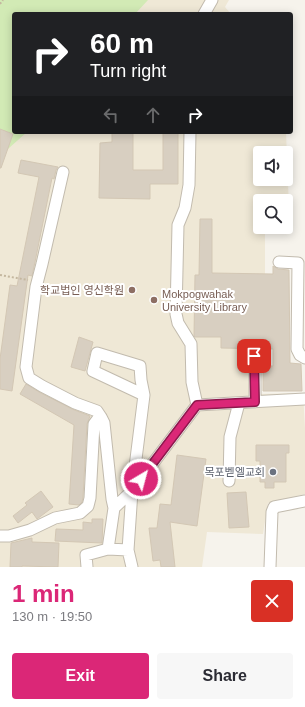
<!DOCTYPE html>
<html lang="en">
<head>
<meta charset="utf-8">
<style>
  :root { --surface:#fff; --page:#f7f7f7; --text:#2b2b33; --muted:#7c7c81; --accent:#db2777 }
  body { margin:0; font-family:Arial,"Noto Sans KR",sans-serif; background:var(--page); color:var(--text); height:100vh; display:flex; flex-direction:column; font-size:15px; white-space:nowrap }
  * { box-sizing:border-box; margin:0 }
  p { font-size:13px; color:var(--muted) }
  .icon { flex:none; width:22px; height:22px; fill:none; stroke:currentColor; stroke-width:2; stroke-linecap:round; stroke-linejoin:round }
  .map { position:relative; height:567px; overflow:hidden }
  .side { display:flex; flex-direction:column; background:var(--surface); flex:1 }
  .side>* { flex:none }
  .top-card { position:absolute; left:12px; top:12px; width:281px; height:122px; border-radius:4px; box-shadow:0 2px 10px #0003; background:#202124; color:#fff; overflow:hidden }
  .buttons { position:absolute; left:253px; top:146px; display:grid; gap:8px }
  .buttons a { display:grid; place-items:center; width:40px; height:40px; border-radius:4px; background:var(--surface); box-shadow:0 2px 10px #0003; font-size:20px }
  .pin { position:absolute; display:grid; place-items:center; width:34px; height:34px; color:#fff; margin:-17px; border-radius:8px; box-shadow:0 2px 6px #0006 }
  .me { position:absolute; width:44px; margin:-22px; rotate:37deg; stroke-linejoin:round; filter:drop-shadow(0 0 3px #0008) }
  .turn { display:flex; align-items:center; gap:14px; height:84px; padding:0 12px; font-size:18px }
  .turn .icon { width:52px; height:52px; stroke-width:2.5 }
  .turn b { display:block; font-size:28px; line-height:34px }
  .lanes { display:flex; align-items:center; height:38px; padding:0 12px; background:#0003; justify-content:center; gap:20px; direction:ltr }
  .lanes .off { opacity:.35 }
  .round { display:grid; place-items:center; flex:none; width:42px; height:42px; border-radius:4px; background:var(--page) }
  .headline { display:flex; align-items:center; justify-content:space-between; height:68px; padding:0 12px }
  h1 { font-size:24px; font-weight:700; line-height:30px; color:var(--accent) }
  .action { display:flex; gap:8px; margin-top:auto; padding:8px 12px }
  .action a { flex:1; height:46px; border-radius:4px; background:var(--accent); color:#fff; font-size:16px; font-weight:700; line-height:46px; text-align:center }
  .action a+a { background:var(--page); color:var(--text) }
  .map>svg:first-child { display:block }
  .education { fill:#efe8d6; fill-rule:evenodd }
  .green { fill:#d2eab5 }
  .building { fill:#d8cfc1; stroke:#d3c7b4 }
  .lines { fill:none; stroke-linecap:round; stroke-linejoin:round }
  .minor-casing { stroke:#c2bbae; stroke-width:13 }
  .path { stroke:#c4b79f; stroke-width:2; stroke-dasharray:2 2; stroke-linecap:butt }
  .minor { stroke:#fff; stroke-width:11 }
  .route-casing { stroke:#8e194d; stroke-width:10 }
  .route { stroke:#db2777; stroke-width:7 }
  .education-dot { fill:#8d6e63; stroke:#fff; stroke-width:1.5 }
  .worship-dot { fill:#6b7280; stroke:#fff; stroke-width:1.5 }
  .labels { text-anchor:middle; dominant-baseline:central; stroke-width:4; stroke-linejoin:round; paint-order:stroke }
  .education-label { font-size:11px; fill:#785e54; stroke:#fff; text-anchor:end }
  .worship-label { font-size:11px; fill:#5b616d; stroke:#fff; text-anchor:end }
</style>
</head>
<body>
<div class="map">
<svg width="305" height="567" viewBox="0 0 305 567">
  <rect width="100%" height="100%" fill="#f6f3ec"/>
  <path class="education" d="M147,0H229L225,7L231,14H131Z
    M0,121L14,132H286L289,208H286V201H260V227H265V353H253L252,394L303,393L305,428V494L268,503L263,534L207,532L202,567H0ZM260,153H286V179H260Z"/>
  <path class="green" d="M0,0H148L135,14H14V132H27L0,156Z"/>
  <path class="building" d="M0,129L13,134L1,168H0Z
    M112,132H133V170H163V132H178V184H150V199L99,198L100,143L112,142Z
    M21,160L58,167L56,170L54,179L52,178L35,262L32,276L28,275L12,391L0,389V359L10,285L17,286L39,177L18,173Z
    M200,219H212V273L273,274V266L278,269L289,270L290,363L301,364L302,391H263V366H273V349L221,348V337H195L194,336L195,275H199Z
    M79,337L93,342L85,371L71,367Z
    M26,384L39,392L72,409L90,416L87,424L83,497L82,502L79,505L69,504L74,425L20,394Z
    M256,445H289V453H286V482H274V488H265V482H260V461H256Z
    M177,455L206,459L197,526L170,522L175,567H161L160,560L153,561L149,528H157L160,504L171,505Z
    M41,491L53,507L37,519L32,512L18,523L13,516L27,505L25,503Z
    M246,492L249,527L229,528L227,493Z
    M92,519H103L102,543L55,541L56,529L83,530V522L92,523Z
    M32,538V542L59,543L58,567L22,566V567H10L11,543Z"/>
  <g class="lines">
    <defs>
      <path id="minor" d="M204,14L212,0
        M190,132L189,185L185,208L178,225L176,314L178,323L191,344L192,382L197,405L305,399
        M63,172L42,264L36,287L26,367L29,378L42,386L75,403L97,411L101,417
        M279,262L298,263L297,349L300,355L305,358
        M255,356V402
        M229,481L230,437L239,403
        M0,536H9L30,530L55,518L80,513L88,506L90,498L94,424L97,420L101,417L104,423L112,499L114,508
        M108,549L128,550L132,567
        M128,550L132,491L144,395L141,380L140,366L97,353L93,371L144,395
        M87,567L86,555L108,549L114,508L132,491L197,405
        M270,567L272,512L274,507L305,501"/>
    </defs>
    <use href="#minor" class="minor-casing"/>
    <path class="path" d="M0,4L3,0
      M0,275L28,280"/>
    <use href="#minor" class="minor"/>
  </g>
  <g class="lines">
    <defs>
      <path id="route" d="M141,479L197,405L255,402L254,356"/>
    </defs>
    <use href="#route" class="route-casing"/>
    <use href="#route" class="route"/>
  </g>
  <g class="education-dot">
    <circle cx="132" cy="290" r="4"/>
    <circle cx="154" cy="300" r="4"/>
  </g>
  <circle class="worship-dot" cx="273" cy="472" r="4"/>
  <g class="labels">
    <g class="education-label">
      <text x="124" y="290">학교법인 영신학원</text>
      <text x="162" y="294" text-anchor="start">Mokpogwahak<tspan x="162" dy="13">University Library</tspan></text>
    </g>
    <g class="worship-label">
      <text x="265" y="472">목포벧엘교회</text>
    </g>
  </g>
</svg>
<div class="buttons">
<a><svg class="icon" aria-label="sound" viewBox="0 0 24 24"><path d="M4 9h4l5-4v14l-5-4H4zM17 9q2 3 0 6"/></svg></a>
<a><svg class="icon" aria-label="search" viewBox="0 0 24 24"><circle cx="10" cy="10" r="6"/><path d="M15 15l6 6"/></svg></a>
</div>
<div class="pin" style="left:254px;top:356px;background:#d93025"><svg class="icon" aria-label="arrive" viewBox="0 0 24 24"><path d="M6 21V4h12l-3 4 3 4H6"/></svg></div>
<svg class="me" style="left:141px;top:479px" viewBox="-20 -20 40 40"><circle r="17" fill="#db2777" stroke="#fff" stroke-width="3"/><path d="M0-11L8 9 0 5-8 9z" fill="#fff"/></svg>
<div class="top-card">
<div class="turn"><svg class="icon" aria-label="right" viewBox="0 0 24 24"><path d="M7 20v-9h11M14 6l5 5-5 5"/></svg><div><b>60 m</b>Turn right</div></div>
<div class="lanes"><svg class="icon off" aria-label="left" viewBox="0 0 24 24"><path d="M17 20v-9H6M10 6l-5 5 5 5"/></svg><svg class="icon off" aria-label="ahead" viewBox="0 0 24 24"><path d="M12 20V5M6 11l6-6 6 6"/></svg><svg class="icon" aria-label="right" viewBox="0 0 24 24"><path d="M7 20v-9h11M14 6l5 5-5 5"/></svg></div>
</div>
</div>
<section class="side">
<div class="headline"><div><h1>1 min</h1><p>130 m · 19:50</p></div><a class="round" style="background:#d93025;color:#fff"><svg class="icon" aria-label="close" viewBox="0 0 24 24"><path d="M6 6l12 12M18 6L6 18"/></svg></a></div>
<div class="action"><a>Exit</a><a>Share</a></div>
</section>
</body>
</html>
